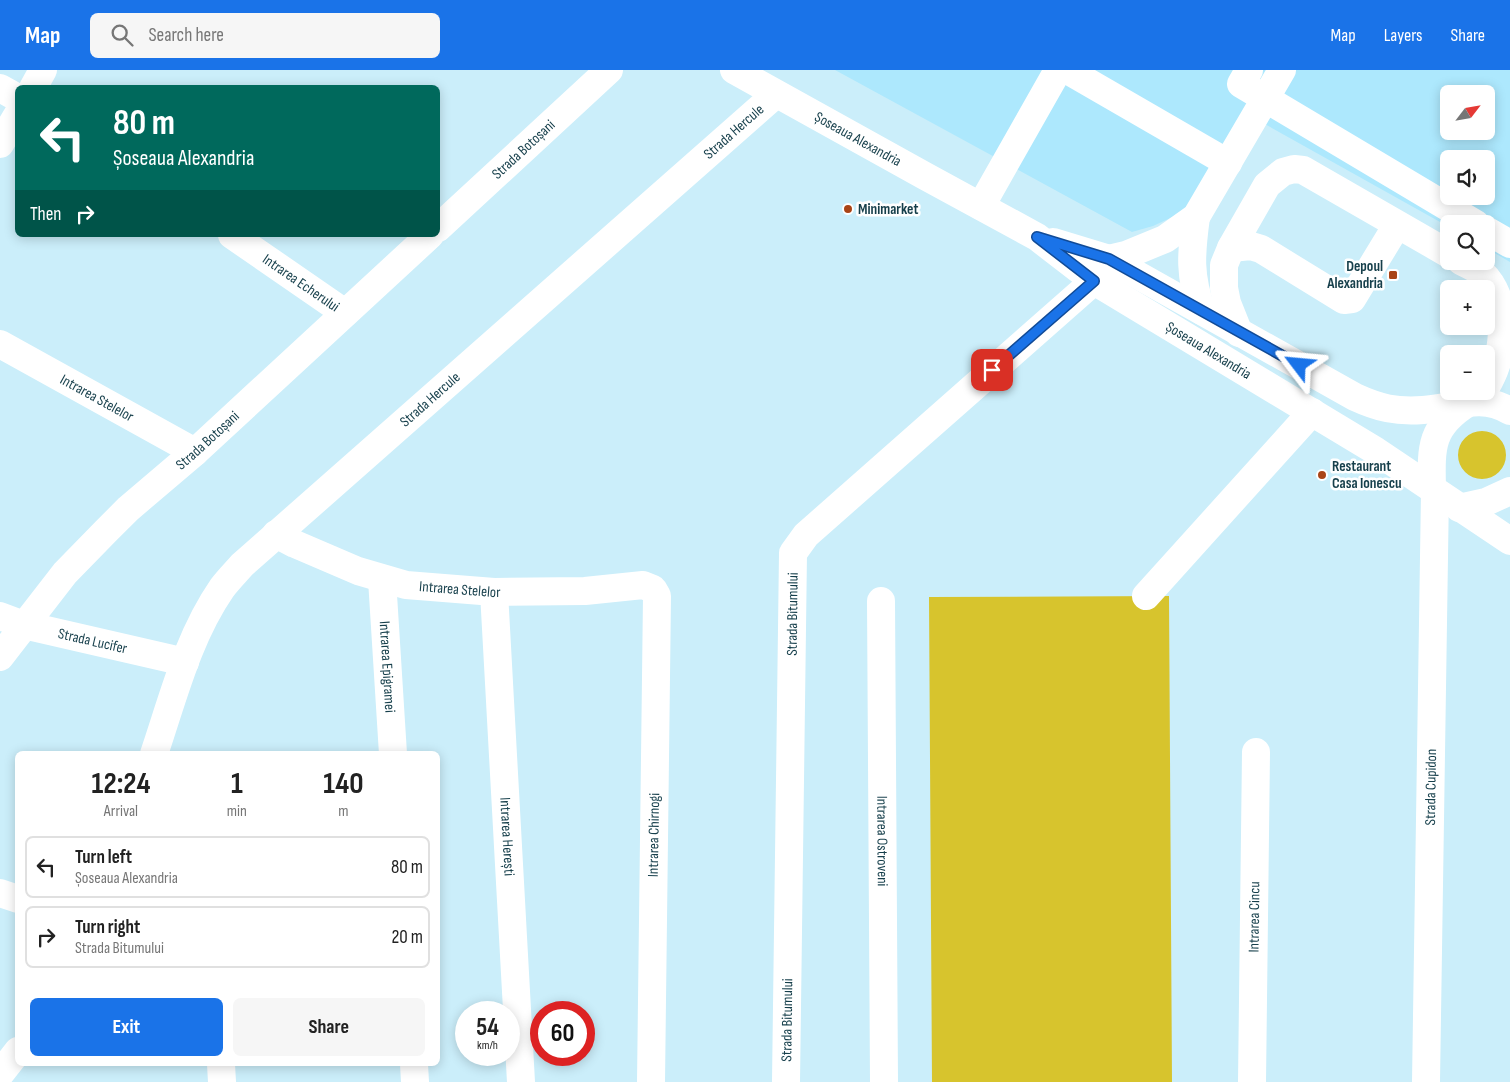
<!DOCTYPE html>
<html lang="en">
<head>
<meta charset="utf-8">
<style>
  :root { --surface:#fff; --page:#f6f6f6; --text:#222; --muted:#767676; --line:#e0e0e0; --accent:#1a73e8 }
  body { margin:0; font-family:"Sofia Sans Condensed",sans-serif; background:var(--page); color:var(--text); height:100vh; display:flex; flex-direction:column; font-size:19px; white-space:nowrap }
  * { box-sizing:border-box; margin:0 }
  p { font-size:16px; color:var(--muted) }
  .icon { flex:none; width:28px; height:28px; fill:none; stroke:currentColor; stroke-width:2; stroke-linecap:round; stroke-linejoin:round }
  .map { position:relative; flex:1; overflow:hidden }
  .panel { position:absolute; left:15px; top:681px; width:425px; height:315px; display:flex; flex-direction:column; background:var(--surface); border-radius:8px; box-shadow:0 2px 12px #0003 }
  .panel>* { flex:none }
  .banner { position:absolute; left:15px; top:15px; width:425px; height:152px; border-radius:8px; box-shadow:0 2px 12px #0003; background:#00695c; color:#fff; overflow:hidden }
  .needle { width:32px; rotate:59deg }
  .controls { position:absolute; left:1440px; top:15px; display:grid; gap:10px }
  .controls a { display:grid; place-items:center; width:55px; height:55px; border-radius:8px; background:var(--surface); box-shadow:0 2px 12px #0003; font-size:25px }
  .speed { position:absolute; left:455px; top:931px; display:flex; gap:10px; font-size:25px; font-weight:700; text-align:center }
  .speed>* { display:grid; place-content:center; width:65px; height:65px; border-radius:50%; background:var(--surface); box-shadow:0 2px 12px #0003; line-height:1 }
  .speed small { font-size:12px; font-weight:400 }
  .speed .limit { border:8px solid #d22; background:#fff; color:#111 }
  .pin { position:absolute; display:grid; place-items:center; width:42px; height:42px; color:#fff; margin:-21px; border-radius:10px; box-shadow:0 2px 8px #0006 }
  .me { position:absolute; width:55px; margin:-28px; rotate:299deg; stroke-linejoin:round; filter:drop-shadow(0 0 4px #0008) }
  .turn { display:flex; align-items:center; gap:18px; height:105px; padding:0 15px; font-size:22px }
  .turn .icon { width:65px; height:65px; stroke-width:2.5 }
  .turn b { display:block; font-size:35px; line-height:42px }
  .then { display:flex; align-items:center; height:48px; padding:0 15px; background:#0003; gap:10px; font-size:19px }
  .eta { display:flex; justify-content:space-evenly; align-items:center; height:85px; text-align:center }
  .eta b { font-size:30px; font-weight:700; line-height:35px }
  .primary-button { display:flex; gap:10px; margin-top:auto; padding:10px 15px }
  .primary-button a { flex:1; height:58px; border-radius:8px; background:var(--accent); color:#fff; font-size:20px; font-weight:700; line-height:58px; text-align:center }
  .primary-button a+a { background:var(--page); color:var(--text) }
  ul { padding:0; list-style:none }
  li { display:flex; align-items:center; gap:15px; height:62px; margin:0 10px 8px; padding:0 5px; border:2px solid var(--line); border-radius:8px }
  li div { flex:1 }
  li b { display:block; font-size:19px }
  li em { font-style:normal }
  header { display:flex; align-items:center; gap:30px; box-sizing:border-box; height:70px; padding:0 25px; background:var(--accent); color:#fff }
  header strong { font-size:24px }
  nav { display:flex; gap:28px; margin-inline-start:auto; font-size:18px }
  .search { width:350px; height:45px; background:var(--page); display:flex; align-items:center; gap:12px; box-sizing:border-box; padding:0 18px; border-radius:8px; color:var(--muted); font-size:19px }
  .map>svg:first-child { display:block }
  .built { fill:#ade8fd; fill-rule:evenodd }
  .green { fill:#d7c42d }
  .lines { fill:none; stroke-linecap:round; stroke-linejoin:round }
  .minor { stroke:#fff; stroke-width:28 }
  .major { stroke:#fff; stroke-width:28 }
  .route-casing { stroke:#114b97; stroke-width:12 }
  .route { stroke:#1a73e8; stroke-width:9 }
  .poi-dot { fill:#a94416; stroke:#fff; stroke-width:2 }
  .labels { text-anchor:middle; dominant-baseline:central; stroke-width:5; stroke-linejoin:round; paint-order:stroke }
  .street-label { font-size:15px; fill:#163f4b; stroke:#fff }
  .poi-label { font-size:15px; font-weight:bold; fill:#163f4b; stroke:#fff; text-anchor:start }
</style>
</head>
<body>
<header>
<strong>Map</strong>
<div class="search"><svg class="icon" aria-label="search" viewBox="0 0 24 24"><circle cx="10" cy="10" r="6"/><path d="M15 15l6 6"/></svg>Search here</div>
<nav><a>Map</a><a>Layers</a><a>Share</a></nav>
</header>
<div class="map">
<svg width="1510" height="1012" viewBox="0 0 1510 1012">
  <rect width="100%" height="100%" fill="#cbeefa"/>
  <path class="built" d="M835,0H1510V192L1486,178V154H1449V157L1245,43L1194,133L1177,145L1153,156L1132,162ZM1449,24H1486V61H1449ZM1449,89H1486V126H1449Z"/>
  <path class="green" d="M1458 385a24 24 0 1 1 48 0a24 24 0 1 1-48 0Z
    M1169,526L1172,1012H932L929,527Z"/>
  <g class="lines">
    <g class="minor">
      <path d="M1067,0L1228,93"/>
      <path d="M1249,0L1241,14L1476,154"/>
      <path d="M0,18L18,28"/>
      <path d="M33,18L43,0"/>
      <path d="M0,74L18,44"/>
      <path d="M981,136L1058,0"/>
      <path d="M1196,147C1191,184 1189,206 1202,241"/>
      <path id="s1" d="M438,158L609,0"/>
      <path d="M1486,160L1510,174"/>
      <path id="s2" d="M232,165L345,243"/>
      <path d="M1231,178L1251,176L1261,179L1344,230L1352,229L1397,155"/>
      <path d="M1109,189L1126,185L1165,169L1196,147L1282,0"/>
      <path d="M1461,191C1468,195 1476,198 1482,203C1510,230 1506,284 1486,317"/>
      <path d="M1239,263L1227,233L1224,218V195L1231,178L1267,115L1283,102L1294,99L1303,100L1449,184"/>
      <path id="s3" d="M0,274L195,382"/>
      <path id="s4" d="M276,464L295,474L358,501L406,515L494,522L585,521L643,515L653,519L657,526L651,1012"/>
      <path id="s5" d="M382,509L393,684"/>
      <path id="s6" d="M494,522L521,1012"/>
      <path d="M1146,526L1312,342"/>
      <path id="s7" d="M881,531L884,1012"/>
      <path id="s8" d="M0,546L24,555L185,592"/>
      <path id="s9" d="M0,587L65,503L106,461L128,439L195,382L430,165"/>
      <path id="s10" d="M154,684C173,628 188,567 222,518C228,510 235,503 242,495L776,24"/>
      <path d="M0,823L18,829"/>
      <path d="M221,994L222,1012"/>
      <path d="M414,994L415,1012"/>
      <path d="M0,1004L18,981"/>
      <path id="s11" d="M786,1012L793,483L806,465L1094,211"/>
      <path id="s12" d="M1252,1012L1256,682"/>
      <path id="s13" d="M1426,1012L1435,421"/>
    </g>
    <g class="major">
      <path id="s14" d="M734,0L925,106L1037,167L1094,211L1376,381L1510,471"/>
      <path d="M1053,172L1109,189L1355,327C1379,338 1396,342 1423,340C1455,338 1480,323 1510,341"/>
      <path d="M1432,419C1431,377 1430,357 1468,333"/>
      <path d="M1459,438L1486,432L1510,421"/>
    </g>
  </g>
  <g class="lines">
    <defs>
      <path id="route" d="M992,300L1094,211L1037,167L1109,189L1299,295"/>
    </defs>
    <use href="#route" class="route-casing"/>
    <use href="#route" class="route"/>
  </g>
  <g class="poi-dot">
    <circle cx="848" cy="139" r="5"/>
    <rect x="1388" y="200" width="10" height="10" rx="2.5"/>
    <circle cx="1322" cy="405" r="5"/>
  </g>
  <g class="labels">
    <g class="street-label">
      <text stroke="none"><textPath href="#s10" startOffset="866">Strada Hercule</textPath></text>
      <text stroke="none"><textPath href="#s14" startOffset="142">Șoseaua Alexandria</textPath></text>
      <text stroke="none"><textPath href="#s1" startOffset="116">Strada Botoșani</textPath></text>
      <text stroke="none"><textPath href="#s2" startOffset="84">Intrarea Echerului</textPath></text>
      <text stroke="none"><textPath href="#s14" startOffset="552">Șoseaua Alexandria</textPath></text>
      <text stroke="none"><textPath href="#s3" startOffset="111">Intrarea Stelelor</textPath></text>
      <text stroke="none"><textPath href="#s10" startOffset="461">Strada Hercule</textPath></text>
      <text stroke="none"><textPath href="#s9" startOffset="301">Strada Botoșani</textPath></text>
      <text stroke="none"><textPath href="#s4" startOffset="194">Intrarea Stelelor</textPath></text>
      <text stroke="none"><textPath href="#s11" startOffset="468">Strada Bitumului</textPath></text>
      <text stroke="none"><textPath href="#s8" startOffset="96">Strada Lucifer</textPath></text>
      <text stroke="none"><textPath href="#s5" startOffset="88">Intrarea Epigramei</textPath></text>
      <text stroke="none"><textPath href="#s13" startOffset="295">Strada Cupidon</textPath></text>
      <text transform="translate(654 765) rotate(-89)">Intrarea Chirnogi</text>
      <text stroke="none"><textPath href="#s6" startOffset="245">Intrarea Herești</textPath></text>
      <text stroke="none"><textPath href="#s7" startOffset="240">Intrarea Ostroveni</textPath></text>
      <text stroke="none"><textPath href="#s12" startOffset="165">Intrarea Cincu</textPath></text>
      <text stroke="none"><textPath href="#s11" startOffset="62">Strada Bitumului</textPath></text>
    </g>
    <g class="poi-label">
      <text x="858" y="139">Minimarket</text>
      <text x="1383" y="196" text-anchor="end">Depoul<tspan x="1383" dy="17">Alexandria</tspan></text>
      <text x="1332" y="396">Restaurant<tspan x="1332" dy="17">Casa Ionescu</tspan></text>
    </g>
  </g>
</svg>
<div class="controls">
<a><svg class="needle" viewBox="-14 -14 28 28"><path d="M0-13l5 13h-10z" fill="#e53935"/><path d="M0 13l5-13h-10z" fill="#767676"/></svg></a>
<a><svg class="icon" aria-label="sound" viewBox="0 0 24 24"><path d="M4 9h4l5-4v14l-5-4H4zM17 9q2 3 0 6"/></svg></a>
<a><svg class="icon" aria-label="search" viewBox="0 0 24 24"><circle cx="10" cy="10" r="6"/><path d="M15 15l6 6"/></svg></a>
<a>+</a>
<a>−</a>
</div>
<div class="speed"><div>54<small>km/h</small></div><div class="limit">60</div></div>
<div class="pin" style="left:992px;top:300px;background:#d93025"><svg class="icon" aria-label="arrive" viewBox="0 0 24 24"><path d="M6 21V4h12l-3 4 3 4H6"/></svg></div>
<svg class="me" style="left:1299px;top:295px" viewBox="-20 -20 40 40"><path d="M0-17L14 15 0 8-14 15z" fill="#1a73e8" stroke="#fff" stroke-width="4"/></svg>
<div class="banner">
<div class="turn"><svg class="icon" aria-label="left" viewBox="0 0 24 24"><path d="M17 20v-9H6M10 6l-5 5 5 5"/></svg><div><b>80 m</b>Șoseaua Alexandria</div></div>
<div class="then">Then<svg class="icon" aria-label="right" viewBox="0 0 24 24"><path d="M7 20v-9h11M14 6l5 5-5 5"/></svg></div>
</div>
<section class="panel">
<div class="eta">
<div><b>12:24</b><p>Arrival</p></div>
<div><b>1</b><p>min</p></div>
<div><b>140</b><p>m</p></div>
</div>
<ul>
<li><svg class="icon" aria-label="left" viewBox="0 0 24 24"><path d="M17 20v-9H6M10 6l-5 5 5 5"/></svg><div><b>Turn left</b><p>Șoseaua Alexandria</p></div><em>80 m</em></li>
<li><svg class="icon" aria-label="right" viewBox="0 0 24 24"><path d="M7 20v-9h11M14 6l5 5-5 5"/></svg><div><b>Turn right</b><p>Strada Bitumului</p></div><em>20 m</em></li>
</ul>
<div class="primary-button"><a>Exit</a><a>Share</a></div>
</section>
</div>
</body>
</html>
